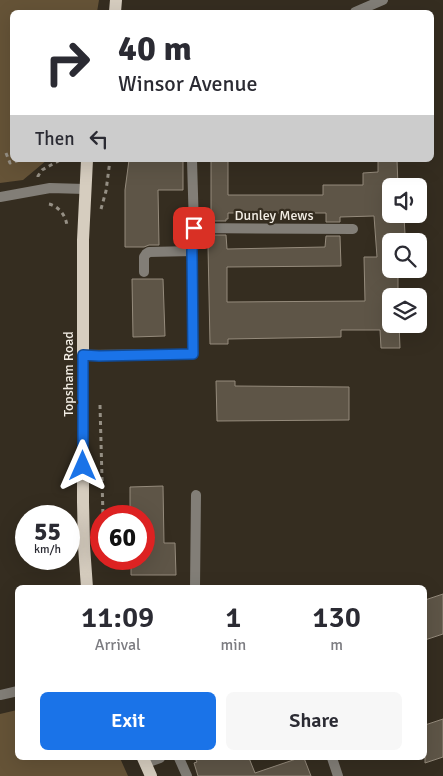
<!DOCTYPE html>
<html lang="en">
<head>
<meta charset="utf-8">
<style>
  :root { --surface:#fff; --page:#f7f7f7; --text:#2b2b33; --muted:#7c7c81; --accent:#1a73e8 }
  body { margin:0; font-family:Signika,sans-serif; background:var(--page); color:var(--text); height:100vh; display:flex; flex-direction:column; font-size:19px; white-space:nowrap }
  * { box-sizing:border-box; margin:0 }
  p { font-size:16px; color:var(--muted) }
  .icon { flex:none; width:28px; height:28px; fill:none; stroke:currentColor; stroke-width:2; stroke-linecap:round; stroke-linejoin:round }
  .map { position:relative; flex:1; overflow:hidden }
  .details { position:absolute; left:15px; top:585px; width:412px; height:175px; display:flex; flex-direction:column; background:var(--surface); border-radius:8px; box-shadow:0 5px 20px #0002 }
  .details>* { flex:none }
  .top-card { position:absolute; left:10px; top:10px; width:424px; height:152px; border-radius:8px; box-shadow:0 5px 20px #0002; background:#fff; color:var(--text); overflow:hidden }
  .controls { position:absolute; left:382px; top:178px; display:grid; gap:10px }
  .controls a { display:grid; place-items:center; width:45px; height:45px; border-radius:8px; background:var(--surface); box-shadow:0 5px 20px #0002; font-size:25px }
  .speed { position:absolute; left:15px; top:505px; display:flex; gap:10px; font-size:25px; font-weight:700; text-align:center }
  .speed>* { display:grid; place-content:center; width:65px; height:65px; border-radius:50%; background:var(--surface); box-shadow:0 5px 20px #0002; line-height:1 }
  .speed small { font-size:12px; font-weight:400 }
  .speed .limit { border:8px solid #d22; background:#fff; color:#111 }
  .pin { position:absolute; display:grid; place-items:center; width:42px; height:42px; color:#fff; margin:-21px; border-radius:10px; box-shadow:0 2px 8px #0006 }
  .me { position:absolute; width:55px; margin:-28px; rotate:0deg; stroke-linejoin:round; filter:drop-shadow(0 0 4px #0008) }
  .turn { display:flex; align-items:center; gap:18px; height:105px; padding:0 25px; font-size:22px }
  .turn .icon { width:65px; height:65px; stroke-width:2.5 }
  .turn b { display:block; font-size:35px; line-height:42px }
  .then { display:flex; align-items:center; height:48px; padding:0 25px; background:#0003; gap:10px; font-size:19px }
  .eta { display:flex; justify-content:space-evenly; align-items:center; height:85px; text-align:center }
  .eta b { font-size:30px; font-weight:600; line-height:35px }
  .primary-button { display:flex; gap:10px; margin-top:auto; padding:10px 25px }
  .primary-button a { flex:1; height:58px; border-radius:8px; background:var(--accent); color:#fff; font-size:20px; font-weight:600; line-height:58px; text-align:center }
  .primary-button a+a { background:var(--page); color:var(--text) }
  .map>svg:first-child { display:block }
  .green { fill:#655337 }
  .building { fill:#5e5547; stroke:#958b7c }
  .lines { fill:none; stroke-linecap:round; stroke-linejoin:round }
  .path { stroke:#969085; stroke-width:3; stroke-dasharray:4 4; stroke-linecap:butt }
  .lane { stroke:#827e77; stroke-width:10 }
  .street { stroke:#827e77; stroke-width:10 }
  .primary { stroke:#d6cdbf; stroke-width:12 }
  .route-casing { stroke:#114b97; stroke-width:12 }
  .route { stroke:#1a73e8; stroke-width:9 }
  .labels { text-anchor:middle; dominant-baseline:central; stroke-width:4.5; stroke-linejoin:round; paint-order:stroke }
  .street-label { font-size:14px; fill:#f3eee5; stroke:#352d20 }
</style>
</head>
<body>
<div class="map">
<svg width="443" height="776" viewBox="0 0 443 776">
  <rect width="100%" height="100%" fill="#352d20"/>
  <path class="green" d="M0,0H99L97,12H12V160H47L23,180L0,183Z
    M17,710L18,758H120L128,776H0V714Z"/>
  <path class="building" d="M129,160H183V190H158L159,245H149L144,247H125V190Z
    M211,160H228V195H323V185H363V173L378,172V160H397L398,186H391V217H404L405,234H393V241H391V273H398V296H391V324H399L400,348H381L380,330H341V337L228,339V344H210L208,246H211V235H226L227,249L325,247L326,236H340L341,266L227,267V302L365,301L364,257H377L374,216L340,217V222H326V213H228V219H226V221H211Z
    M132,279H163L165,336L133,337Z
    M216,381H235V386L349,387V420L217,421Z
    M163,486L164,543H175L176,575H131V559H144V516H130V487Z
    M443,594V634L425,640V600Z
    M443,719V757L425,763V725Z
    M195,758H249L255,773L299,758H304L311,776H198L194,763L197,762Z"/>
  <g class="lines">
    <path class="path" d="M6,153L10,163L20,160
      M38,177V176L42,170L60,160
      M49,204C58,206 66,215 67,226
      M101,209L106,191L110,160
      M100,405L103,516"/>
    <path class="lane" d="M144,272V257L146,254L149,252L193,251
      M195,588L196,495
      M179,758L187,776
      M332,758L338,776
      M146,763L160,758"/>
    <path class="street" d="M355,12L383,0
      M0,197L50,188L85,189
      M194,228L353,229
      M83,355L193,354V251L194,228L192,160
      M0,695L18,691"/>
    <path class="primary" d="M115,12L116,0
      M87,588L84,546L83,502V240L87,160
      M143,758L151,776"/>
  </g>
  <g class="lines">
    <defs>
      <path id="route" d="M83,466V355L99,356L193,354L192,251L194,228"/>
    </defs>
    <use href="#route" class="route-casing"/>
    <use href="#route" class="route"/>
  </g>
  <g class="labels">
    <g class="street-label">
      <text x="274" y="215">Dunley Mews</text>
      <text transform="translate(68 374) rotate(-90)">Topsham Road</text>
    </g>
  </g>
</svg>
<div class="controls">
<a><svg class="icon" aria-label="sound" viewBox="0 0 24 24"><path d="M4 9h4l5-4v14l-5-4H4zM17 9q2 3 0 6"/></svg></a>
<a><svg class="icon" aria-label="search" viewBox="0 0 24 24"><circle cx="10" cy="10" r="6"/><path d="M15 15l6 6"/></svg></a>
<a><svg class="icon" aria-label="layers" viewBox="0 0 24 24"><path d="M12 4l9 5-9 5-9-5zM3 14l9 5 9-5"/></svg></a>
</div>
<div class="speed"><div>55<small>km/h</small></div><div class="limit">60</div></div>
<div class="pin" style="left:194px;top:228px;background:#d93025"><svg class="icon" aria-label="arrive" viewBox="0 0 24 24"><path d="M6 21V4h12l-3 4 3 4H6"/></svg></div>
<svg class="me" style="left:83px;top:466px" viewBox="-20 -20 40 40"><path d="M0-17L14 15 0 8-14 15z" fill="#1a73e8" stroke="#fff" stroke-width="4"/></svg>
<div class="top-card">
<div class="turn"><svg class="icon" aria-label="right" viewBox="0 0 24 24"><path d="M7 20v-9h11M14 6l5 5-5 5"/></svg><div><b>40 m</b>Winsor Avenue</div></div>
<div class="then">Then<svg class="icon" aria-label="left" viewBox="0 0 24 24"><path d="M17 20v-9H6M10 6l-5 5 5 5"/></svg></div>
</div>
<section class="details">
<div class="eta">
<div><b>11:09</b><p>Arrival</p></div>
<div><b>1</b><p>min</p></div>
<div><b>130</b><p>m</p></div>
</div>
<div class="primary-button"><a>Exit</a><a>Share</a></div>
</section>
</div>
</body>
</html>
